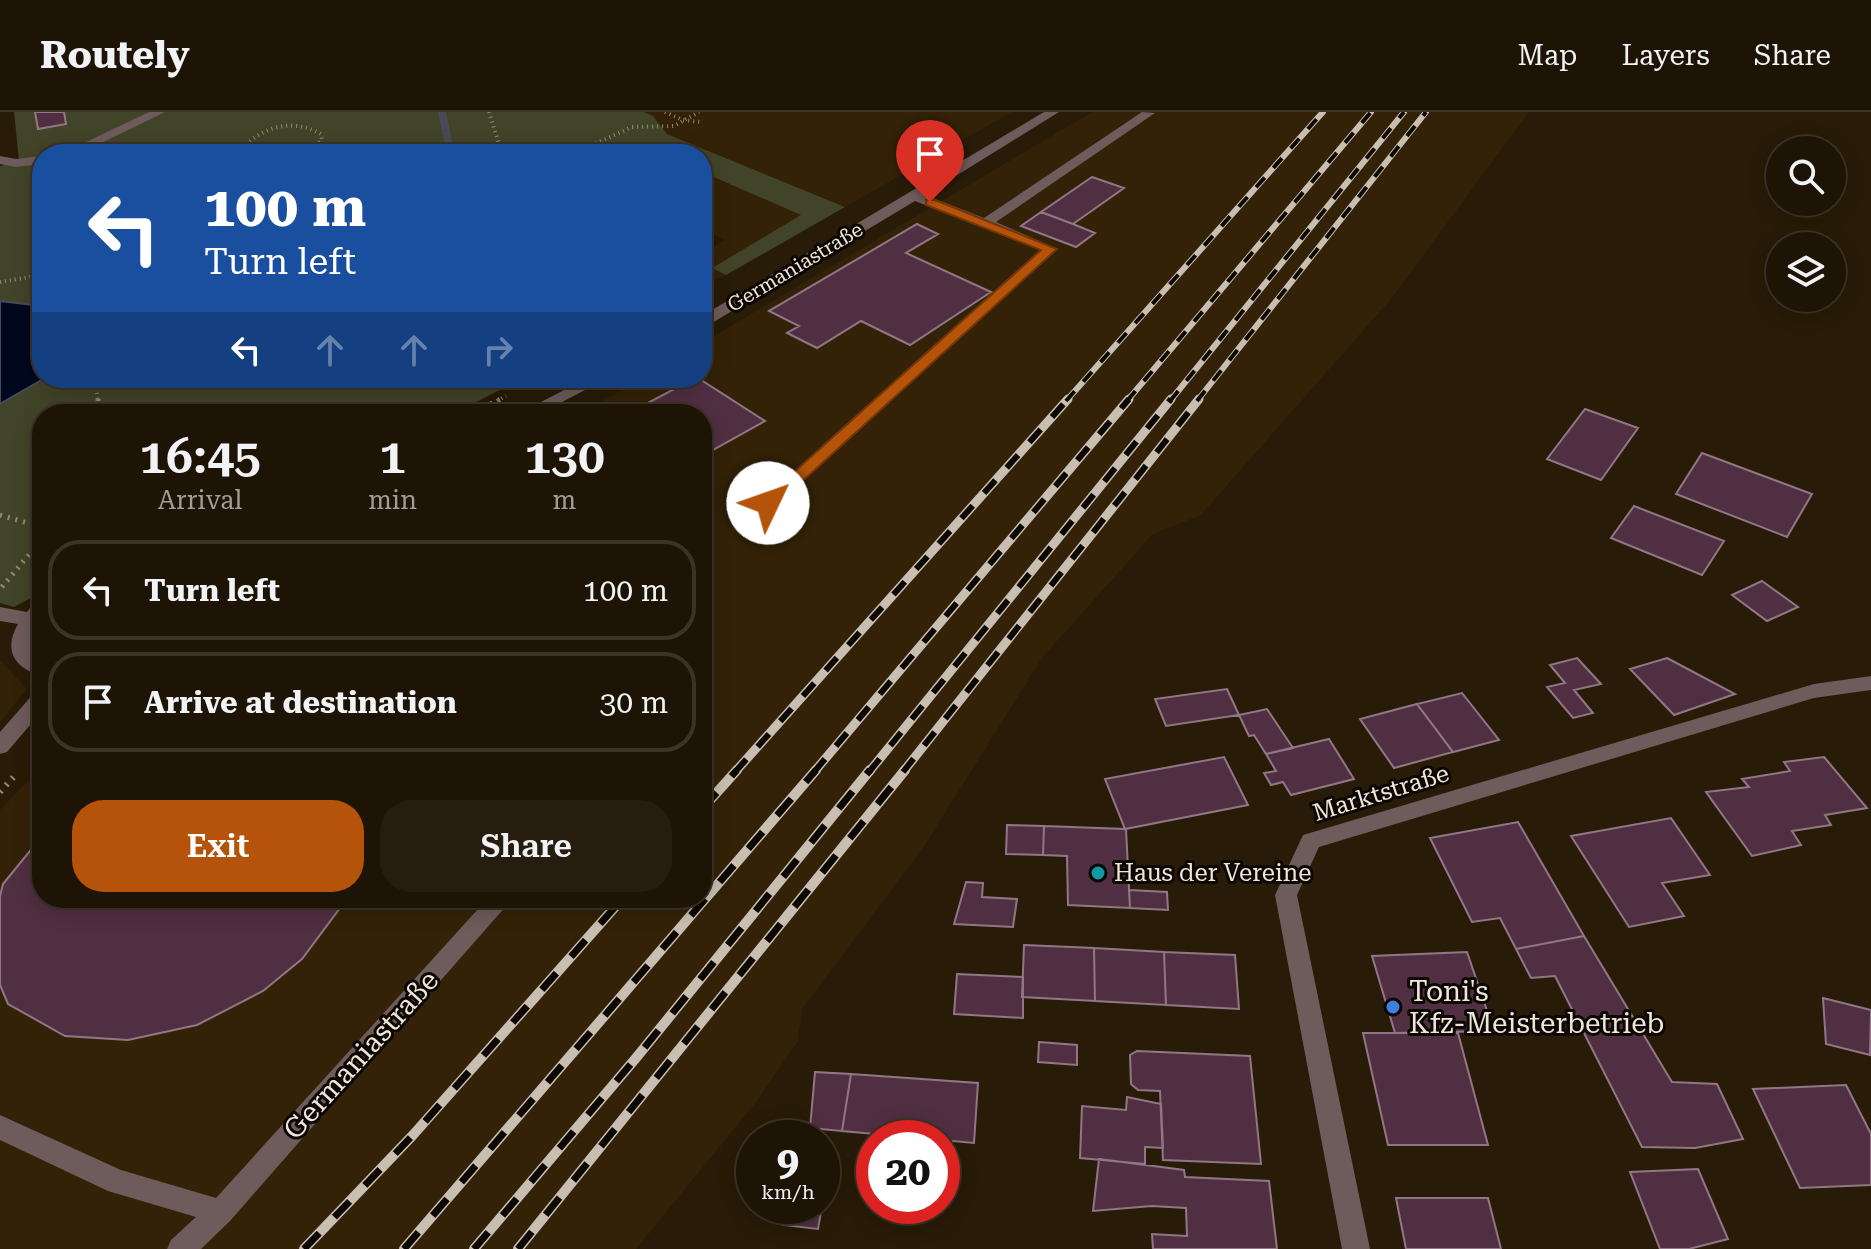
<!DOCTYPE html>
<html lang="en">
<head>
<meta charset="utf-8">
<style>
  :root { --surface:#1e1405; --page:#261d0f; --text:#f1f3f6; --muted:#a19e9a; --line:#3c3327; --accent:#b45309 }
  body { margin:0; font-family:"Roboto Serif",serif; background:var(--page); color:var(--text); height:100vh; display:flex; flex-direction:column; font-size:30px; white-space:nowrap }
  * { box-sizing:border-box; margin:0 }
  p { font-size:26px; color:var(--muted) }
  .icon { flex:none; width:44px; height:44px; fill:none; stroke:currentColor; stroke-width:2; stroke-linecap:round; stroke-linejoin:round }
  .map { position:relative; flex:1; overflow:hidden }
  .side { position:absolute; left:32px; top:292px; width:680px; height:504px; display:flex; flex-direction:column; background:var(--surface); border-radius:32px; box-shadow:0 4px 20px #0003,0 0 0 2px var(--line) }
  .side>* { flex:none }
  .guide { position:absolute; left:32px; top:32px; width:680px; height:244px; border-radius:32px; box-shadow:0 4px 20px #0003,0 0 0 2px var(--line); background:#1a4fa0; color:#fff; overflow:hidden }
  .fabs { position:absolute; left:1766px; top:24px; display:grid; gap:16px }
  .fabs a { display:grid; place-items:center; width:80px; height:80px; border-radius:50%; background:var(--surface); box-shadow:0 4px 20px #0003,0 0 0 2px var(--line); font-size:40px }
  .speed { position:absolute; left:736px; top:1008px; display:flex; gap:16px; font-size:40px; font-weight:700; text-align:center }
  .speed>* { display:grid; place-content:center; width:104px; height:104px; border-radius:50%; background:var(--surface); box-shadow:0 4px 20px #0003,0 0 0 2px var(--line); line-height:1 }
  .speed small { font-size:20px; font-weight:400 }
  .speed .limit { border:12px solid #d22; background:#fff; color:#111 }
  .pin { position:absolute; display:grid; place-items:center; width:68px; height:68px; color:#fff; margin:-82px -34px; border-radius:50% 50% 50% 0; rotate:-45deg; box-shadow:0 0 8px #0007 }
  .pin .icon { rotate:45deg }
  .me { position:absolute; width:88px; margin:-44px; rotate:48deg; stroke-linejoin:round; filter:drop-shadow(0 0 6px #0008) }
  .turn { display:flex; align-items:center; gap:28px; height:168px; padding:0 40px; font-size:36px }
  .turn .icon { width:104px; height:104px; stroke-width:2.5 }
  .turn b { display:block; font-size:56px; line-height:68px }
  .lanes { display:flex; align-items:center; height:76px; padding:0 40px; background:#0003; justify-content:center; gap:40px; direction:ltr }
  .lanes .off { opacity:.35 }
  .eta { display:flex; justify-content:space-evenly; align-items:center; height:136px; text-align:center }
  .eta b { font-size:48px; font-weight:600; line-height:56px }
  .cta { display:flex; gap:16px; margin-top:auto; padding:16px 40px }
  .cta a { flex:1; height:92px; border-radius:32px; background:var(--accent); color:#fff; font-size:32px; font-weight:600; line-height:92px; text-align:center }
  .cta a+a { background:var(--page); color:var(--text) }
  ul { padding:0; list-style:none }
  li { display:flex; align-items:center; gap:24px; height:100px; margin:0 16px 12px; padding:0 24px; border:4px solid var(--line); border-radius:32px }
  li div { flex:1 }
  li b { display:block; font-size:30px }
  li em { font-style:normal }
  header { display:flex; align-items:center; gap:48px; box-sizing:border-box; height:112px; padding:0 40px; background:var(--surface); border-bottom:2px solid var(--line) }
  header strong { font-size:38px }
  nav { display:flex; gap:44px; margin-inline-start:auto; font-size:28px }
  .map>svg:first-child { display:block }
  .built { fill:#332207 }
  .green { fill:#414428 }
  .water { fill:#00081f; stroke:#484b57; stroke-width:2 }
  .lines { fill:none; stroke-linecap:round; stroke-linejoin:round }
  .stream { fill:#484b57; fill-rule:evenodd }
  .building { fill:#512f42; stroke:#917785; stroke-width:2 }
  .path-far2 { stroke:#938878; stroke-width:4; stroke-dasharray:1 4; stroke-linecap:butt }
  .path-far1 { stroke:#938878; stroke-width:5; stroke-dasharray:2 6; stroke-linecap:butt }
  .path { stroke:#938878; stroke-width:6; stroke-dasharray:2 7; stroke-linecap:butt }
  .minor { fill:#6e5b5b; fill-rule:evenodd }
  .rail-far2-casing { stroke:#c8beb1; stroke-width:6 }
  .rail-far1-casing { stroke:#c8beb1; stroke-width:9 }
  .rail-casing { stroke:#c8beb1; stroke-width:10 }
  .rail-far2 { stroke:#0c0702; stroke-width:4; stroke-dasharray:13; stroke-linecap:butt }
  .rail-far1 { stroke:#0c0702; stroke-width:6; stroke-dasharray:17; stroke-linecap:butt }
  .rail { stroke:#0c0702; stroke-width:7; stroke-dasharray:22; stroke-linecap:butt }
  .route { fill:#b45309; stroke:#753606; stroke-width:2 }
  .culture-dot { fill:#0f9aa8; stroke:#0c0702; stroke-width:3 }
  .shop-dot { fill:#3f7fe0; stroke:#0c0702; stroke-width:3 }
  .labels { text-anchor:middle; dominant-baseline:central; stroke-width:6; stroke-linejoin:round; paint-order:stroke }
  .far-street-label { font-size:20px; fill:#efe6da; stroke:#0c0702 }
  .street-label { font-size:24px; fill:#efe6da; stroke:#0c0702 }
  .poi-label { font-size:24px; fill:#efe6da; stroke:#0c0702; text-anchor:start }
  .near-poi-label { font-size:28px; fill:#efe6da; stroke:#0c0702; text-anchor:start }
  .near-street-label { font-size:28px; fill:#efe6da; stroke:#0c0702 }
</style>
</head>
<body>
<header>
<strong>Routely</strong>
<nav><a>Map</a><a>Layers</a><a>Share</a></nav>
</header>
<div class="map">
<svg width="1871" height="1137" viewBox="0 0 1871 1137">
  <rect width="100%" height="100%" fill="#281b07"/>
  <path class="built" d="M644,0H1012L845,95L667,22L653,4Z
    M1092,0H1529L1391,187L1201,403L1153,422L1042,546L925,733L802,897L798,929L756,990L636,1137H0V698L42,654V786H702V302H580L642,266H702V231Z
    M702,60L802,103L713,155L726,163L702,175V142L725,128L702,117Z
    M0,548L27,577L0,610Z"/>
  <path class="green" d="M14,0H644L653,4L667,22L845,95L726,163L712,156L801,103L702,60V42H42V266H524L452,302H42V480L14,495L0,491V54L19,49Z"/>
  <path class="water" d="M0,189L42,194V266H45L0,292Z"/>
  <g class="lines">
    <path class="stream" d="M438,0H446L455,42H447Z"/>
  </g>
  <path class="building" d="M35,0H64L66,12L38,17Z
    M1092,65L1124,76L1073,112L1041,100Z
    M1041,100L1073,112L1095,121L1076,135L1021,114Z
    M917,112L938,122L906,141L991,180L910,233L861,209L817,236L787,221L799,214L769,199Z
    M695,266H698L765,309L702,344V302H627Z
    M1585,297L1638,316L1601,368L1547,347Z
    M1702,341L1812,382L1787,425L1676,382Z
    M1634,394L1724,429L1702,463L1611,426Z
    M1762,469L1798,495L1767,509L1732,483Z
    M1577,546L1601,572L1574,578L1593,601L1573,606L1547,575L1565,571L1550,553Z
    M1667,546L1735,582L1674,603L1630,557Z
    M1227,577L1239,603L1166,614L1155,587Z
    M1462,581L1499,628L1453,640L1417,592Z
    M1417,592L1453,640L1394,656L1360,607Z
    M1267,597L1293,636L1266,642L1254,623L1249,624L1239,603Z
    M1329,627L1354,667L1291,683L1283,670L1271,673L1264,661L1276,659L1266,642Z
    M1224,645L1248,693L1125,717L1105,667Z
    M1824,645L1867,696L1825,703L1831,713L1792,719L1801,733L1752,744L1706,680L1749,675L1742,667L1790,659L1784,650Z
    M1671,706L1710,763L1662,771L1684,804L1629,815L1571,724Z
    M1518,710L1584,824L1516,837L1500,806L1472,810L1430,726Z
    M1007,713L1044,714L1043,743L1006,742Z
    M1044,714L1126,717L1130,796L1068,793L1067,744L1043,743Z
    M42,724V786H343L340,796L302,847L263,879L197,913L128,928L65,924L8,892L0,873V784L3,772Z
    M966,770L983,771L982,785L1017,787L1013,815L954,812Z
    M1129,778L1167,780L1168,798L1130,796Z
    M1584,824L1672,970L1717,972L1743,1027L1695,1036L1642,1035L1555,864L1531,866L1516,837Z
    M1024,833L1094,836L1095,889L1022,885Z
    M1094,836L1164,840L1166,893L1095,889Z
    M1164,840L1235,843L1239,897L1166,893Z
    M1467,840L1494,919L1395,921L1372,844Z
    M957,862L1023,865V906L954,902Z
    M1823,886L1871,898L1870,943L1826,932Z
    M1363,921H1458L1488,1033H1388Z
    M1039,930L1077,933V953L1038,950Z
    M1137,939L1250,944L1261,1052L1163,1048L1160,979L1138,978L1131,972L1130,943Z
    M815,960L851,962L842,1019L810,1016Z
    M851,962L978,971L974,1031L842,1019Z
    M1846,973L1871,1022V1073L1800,1076L1753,977Z
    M1127,985L1161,992L1163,1036L1145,1035V1052L1080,1046L1082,994L1126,998Z
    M1099,1047L1184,1058L1185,1065L1269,1069L1277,1137H1153L1152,1122L1187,1124L1186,1096L1152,1094L1093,1099Z
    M1698,1057L1728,1127L1689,1137H1660L1630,1060Z
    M1396,1086H1488L1501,1137H1406Z
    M787,1094H822L818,1117L783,1113Z"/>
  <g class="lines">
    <path class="path-far2" d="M489,0L502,42
      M665,0L683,8L701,10
      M247,42L245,34C265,13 296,7 321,22L322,28L307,42
      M573,42L632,15L674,14L699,0
      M0,170L42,163
      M95,266L98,289
      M497,289L506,284"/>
    <path class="path-far1" d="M98,287L100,302
      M469,302L501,287
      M0,403L31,412L42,409
      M32,413L42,421
      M2,475L42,427"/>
    <path class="path" d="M0,680L18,660"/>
    <path class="minor" d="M149,0H165L79,42H61Z
      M1044,0H1059L925,83L984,106L1142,0L1155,1L996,110L1057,137L752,416H740L737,412L740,408L1040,138L915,89L707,214L702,216V204Z
      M0,44L16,47L42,44V52L16,55L0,52Z
      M587,266H608L539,302H518Z
      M42,488C42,508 30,519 30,538L42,549V564C14,556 3,538 18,512L0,509V495L27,500L35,490Z
      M1871,564V578L1814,586L1319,735L1297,783L1370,1137H1342L1275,783L1303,723L1814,572Z
      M42,578V599L7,640L0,642V620L35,580Z
      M488,786H513L230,1109L201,1137H167L171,1128L196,1105L108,1079L0,1028V1003L121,1058L216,1086Z"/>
    <defs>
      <path id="rail-far2" d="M1066,289L1323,0
        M1127,289L1371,0
        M1170,289L1404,0
        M1197,289L1426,0"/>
      <path id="rail-far1" d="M735,660L1068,287
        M814,660L1129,287
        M869,660L1171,287
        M903,660L1199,287"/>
      <path id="rail" d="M702,697L737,658
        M304,1137L413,1023L623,786
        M404,1137L816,658
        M474,1137L636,946L870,658
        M518,1137L905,658"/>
    </defs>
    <use href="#rail-far2" class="rail-far2-casing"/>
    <use href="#rail-far1" class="rail-far1-casing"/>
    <use href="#rail" class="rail-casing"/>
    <use href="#rail-far2" class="rail-far2"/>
    <use href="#rail-far1" class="rail-far1"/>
    <use href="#rail" class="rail"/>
  </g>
  <path class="route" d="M926,88H935L1057,137L774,395H763V388L1041,138L926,93Z"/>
  <circle class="culture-dot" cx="1098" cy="761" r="8"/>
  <circle class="shop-dot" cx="1393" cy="895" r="8"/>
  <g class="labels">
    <g class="far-street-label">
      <text transform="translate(795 155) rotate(-31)">Germaniastraße</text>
    </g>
    <g class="street-label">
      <text transform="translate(1381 681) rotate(-17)">Marktstraße</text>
    </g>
    <g class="poi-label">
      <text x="1114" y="761">Haus der Vereine</text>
    </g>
    <g class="near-poi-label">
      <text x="1409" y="879">Toni's<tspan x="1409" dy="32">Kfz-Meisterbetrieb</tspan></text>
    </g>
    <g class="near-street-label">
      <text transform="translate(361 943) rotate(-48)">Germaniastraße</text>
    </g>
  </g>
</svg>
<div class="fabs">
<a><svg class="icon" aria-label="search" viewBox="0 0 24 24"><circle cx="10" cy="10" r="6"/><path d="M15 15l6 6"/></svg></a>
<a><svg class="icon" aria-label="layers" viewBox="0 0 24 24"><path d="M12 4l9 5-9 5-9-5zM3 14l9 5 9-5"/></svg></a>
</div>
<div class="speed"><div>9<small>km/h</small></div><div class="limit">20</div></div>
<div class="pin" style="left:930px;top:90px;background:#d93025"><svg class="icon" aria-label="arrive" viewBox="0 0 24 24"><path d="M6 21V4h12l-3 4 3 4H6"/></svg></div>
<svg class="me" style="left:768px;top:391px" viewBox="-20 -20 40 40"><circle r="19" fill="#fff"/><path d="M0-13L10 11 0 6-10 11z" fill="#b45309"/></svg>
<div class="guide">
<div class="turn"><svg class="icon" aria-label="left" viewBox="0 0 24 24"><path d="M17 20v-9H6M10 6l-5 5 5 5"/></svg><div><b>100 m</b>Turn left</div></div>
<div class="lanes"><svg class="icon" aria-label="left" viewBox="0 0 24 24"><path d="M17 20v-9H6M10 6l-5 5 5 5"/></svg><svg class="icon off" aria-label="ahead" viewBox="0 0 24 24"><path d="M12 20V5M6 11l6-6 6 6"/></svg><svg class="icon off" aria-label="ahead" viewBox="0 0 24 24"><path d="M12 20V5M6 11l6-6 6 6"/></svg><svg class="icon off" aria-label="right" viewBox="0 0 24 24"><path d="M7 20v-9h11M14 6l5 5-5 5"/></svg></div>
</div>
<section class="side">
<div class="eta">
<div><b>16:45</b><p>Arrival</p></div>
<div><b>1</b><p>min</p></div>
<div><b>130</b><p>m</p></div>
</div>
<ul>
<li><svg class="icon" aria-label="left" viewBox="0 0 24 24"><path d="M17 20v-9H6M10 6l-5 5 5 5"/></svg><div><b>Turn left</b></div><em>100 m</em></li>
<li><svg class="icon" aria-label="arrive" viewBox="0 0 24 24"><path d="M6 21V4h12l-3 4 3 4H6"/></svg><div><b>Arrive at destination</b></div><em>30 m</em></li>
</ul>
<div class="cta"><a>Exit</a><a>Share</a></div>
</section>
</div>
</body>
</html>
